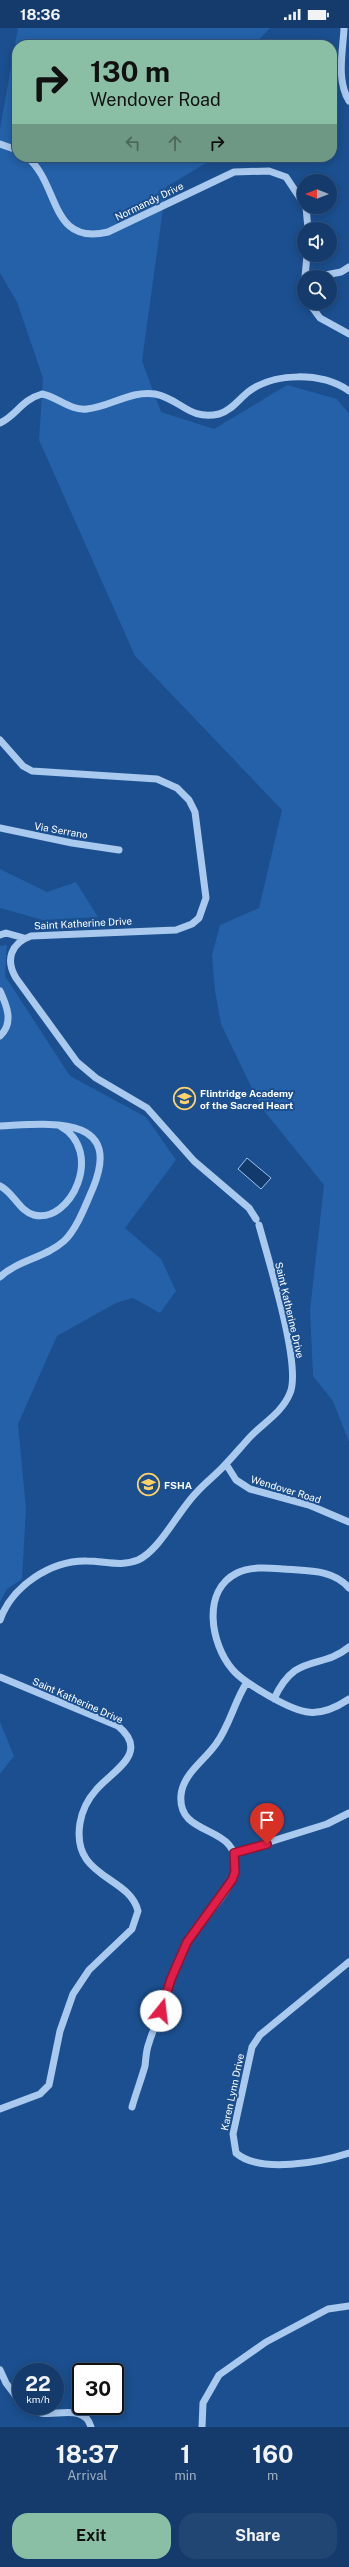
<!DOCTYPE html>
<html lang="en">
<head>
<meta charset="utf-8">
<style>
  :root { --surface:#143b6b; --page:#214673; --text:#f1f3f6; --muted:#9dadc1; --line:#33557e; --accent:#8abfa5 }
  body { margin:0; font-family:"Public Sans",sans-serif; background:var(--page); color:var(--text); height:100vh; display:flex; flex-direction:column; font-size:15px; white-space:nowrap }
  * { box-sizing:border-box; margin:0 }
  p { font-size:13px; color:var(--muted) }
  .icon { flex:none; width:22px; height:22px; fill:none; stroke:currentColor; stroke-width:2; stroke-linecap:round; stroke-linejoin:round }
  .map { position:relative; height:2399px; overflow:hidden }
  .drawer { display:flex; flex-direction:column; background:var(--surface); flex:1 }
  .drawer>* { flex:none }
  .top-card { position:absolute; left:12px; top:12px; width:325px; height:122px; border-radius:16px; box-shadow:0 2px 10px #0003,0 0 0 1px var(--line); background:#8abfa5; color:#111; overflow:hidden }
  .needle { width:26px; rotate:270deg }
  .fabs { position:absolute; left:297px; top:146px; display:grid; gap:8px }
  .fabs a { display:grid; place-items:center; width:40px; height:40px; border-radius:50%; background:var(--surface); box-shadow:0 2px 10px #0003,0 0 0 1px var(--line); font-size:20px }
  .speed { position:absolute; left:12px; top:2335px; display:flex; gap:8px; font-size:20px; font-weight:700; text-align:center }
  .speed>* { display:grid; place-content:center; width:52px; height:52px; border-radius:50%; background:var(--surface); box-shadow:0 2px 10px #0003,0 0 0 1px var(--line); line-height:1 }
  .speed small { font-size:10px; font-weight:400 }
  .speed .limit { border:2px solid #111; border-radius:6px; background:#fff; color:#111 }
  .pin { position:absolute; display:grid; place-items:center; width:34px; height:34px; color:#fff; margin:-41px -17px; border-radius:50% 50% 50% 0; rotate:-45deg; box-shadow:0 0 4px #0007 }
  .pin .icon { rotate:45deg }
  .me { position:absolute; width:44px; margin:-22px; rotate:16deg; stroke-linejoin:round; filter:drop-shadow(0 0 3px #0008) }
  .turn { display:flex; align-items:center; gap:14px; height:84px; padding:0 12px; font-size:18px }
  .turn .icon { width:52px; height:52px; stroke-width:2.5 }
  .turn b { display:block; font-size:28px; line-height:34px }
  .lanes { display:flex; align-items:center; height:38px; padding:0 12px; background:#0003; justify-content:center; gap:20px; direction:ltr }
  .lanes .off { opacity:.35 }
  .eta { display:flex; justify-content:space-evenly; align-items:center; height:68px; text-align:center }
  .eta b { font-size:24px; font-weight:700; line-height:28px }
  .primary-button { display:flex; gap:8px; margin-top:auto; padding:8px 12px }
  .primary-button a { flex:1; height:46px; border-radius:16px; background:var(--accent); color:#111; font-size:16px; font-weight:700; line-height:46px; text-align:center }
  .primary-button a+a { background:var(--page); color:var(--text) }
  .status { display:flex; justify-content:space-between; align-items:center; height:28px; padding:0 20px; background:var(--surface); direction:ltr }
  .status svg { height:11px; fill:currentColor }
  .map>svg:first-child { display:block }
  .green { fill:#2461a8 }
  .water { fill:#123a6d; stroke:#9cc4f0 }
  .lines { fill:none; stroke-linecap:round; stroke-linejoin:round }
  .minor { stroke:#a9c9ee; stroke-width:7 }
  .route-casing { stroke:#92132f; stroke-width:10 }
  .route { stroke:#e11d48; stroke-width:7 }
  .labels { text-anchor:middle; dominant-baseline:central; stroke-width:4; stroke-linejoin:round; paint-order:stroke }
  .street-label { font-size:10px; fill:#fff; stroke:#1b4f8f }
  .poi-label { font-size:10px; font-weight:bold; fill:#fff; stroke:#1b4f8f; text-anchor:start }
</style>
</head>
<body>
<div class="status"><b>18:36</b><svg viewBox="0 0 49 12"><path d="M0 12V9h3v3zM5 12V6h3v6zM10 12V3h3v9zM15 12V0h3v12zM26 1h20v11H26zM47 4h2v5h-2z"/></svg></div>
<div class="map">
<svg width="349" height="2399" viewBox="0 0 349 2399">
  <rect width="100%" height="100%" fill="#1b4f8f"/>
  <path class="green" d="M18,0H270L254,17H17V129H216L166,159L142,333L161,384L214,401L287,357L337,371L349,386V1414L333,1373L313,1348L310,1282L324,1157L261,1079L221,996L215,963L212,927L220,897L259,880L282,782L135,628L39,412L43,350L17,274L0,245V101Z
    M0,841L47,864L76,854L98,889L43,892L0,880Z
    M7,917L5,948L70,1048L146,1089L176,1132L125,1200L161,1231L176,1263L160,1285L133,1270L116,1275L57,1308L18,1396L26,1481L22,1551L7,1561L0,1574V918Z
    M0,1694L14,1728L0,1746Z"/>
  <path class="water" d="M247,1130L271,1150L261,1161L238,1141Z"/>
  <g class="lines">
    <path class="minor" d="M344,0C343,24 336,51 349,73
      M0,116L17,122
      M27,129C60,156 49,218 108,204L234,144L269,143L286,149L304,176
      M306,179L308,201
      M305,249L307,227
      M315,249L341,244L349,239
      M309,275L320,290L349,306
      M0,395C17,387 21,372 42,366C58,369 70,383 87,381C110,379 131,362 155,366C181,371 189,393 219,386C231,383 239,371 248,364C274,344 322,344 349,363
      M0,712L23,738L32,743L157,751L177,760L189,772L195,784L206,870L199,890L192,896L176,902L31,908C11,915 5,932 16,950L77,1034L96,1050L147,1080L194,1133L249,1180L256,1191
      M0,800L72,815L119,822
      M0,907L6,905L24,910
      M0,963C7,978 14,995 0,1008
      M0,1098C47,1096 124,1085 93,1160C86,1176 77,1201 64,1213C45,1230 18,1232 0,1249
      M0,1158C14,1165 19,1183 34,1187C71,1196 105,1123 60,1098
      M226,1436L236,1452L250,1461L309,1477L349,1494
      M349,1560C333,1541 307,1543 284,1541C269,1540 251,1538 237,1545C201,1563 211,1616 232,1641C242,1653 258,1661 271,1669C301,1686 318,1692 349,1671
      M0,1592C12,1558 51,1532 87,1533C105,1533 121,1539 138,1532C160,1522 178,1483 197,1464C204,1456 213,1449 221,1441C231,1431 240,1420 250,1409C263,1395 282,1385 290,1365C302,1338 268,1231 259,1197
      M0,1649L118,1698C151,1725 112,1743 96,1762C88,1771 82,1783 80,1795C71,1851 129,1847 138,1883L132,1901L89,1942L73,1966L60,2003L49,2057L40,2066L0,2081
      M274,1671C296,1623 320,1643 349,1619
      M234,1825L327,1796L349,1785
      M349,1934L260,2007L252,2019L233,2106L236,2125C260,2146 321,2134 349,2125
      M132,2079C136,2065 141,2052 145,2038C146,2030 146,2022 149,2015C152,2004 157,1994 161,1984C169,1960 175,1935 188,1913C199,1895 233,1861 235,1843C242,1794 177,1812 181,1767C183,1746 204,1733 216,1716C230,1697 234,1674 247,1654
      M0,2342L6,2355L21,2375
      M26,2378C31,2380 36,2384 41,2385C57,2388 85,2376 91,2399
      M202,2399L203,2375L219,2347L266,2314L328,2281L349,2278"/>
  </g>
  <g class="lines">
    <defs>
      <path id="route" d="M161,1983L171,1951L187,1914L232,1852L235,1844L234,1825L267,1816"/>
    </defs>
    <use href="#route" class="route-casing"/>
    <use href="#route" class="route"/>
  </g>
  <defs>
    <symbol id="school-ring" viewBox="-11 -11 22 22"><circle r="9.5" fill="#1b4f8f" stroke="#ffd166" stroke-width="1.5"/><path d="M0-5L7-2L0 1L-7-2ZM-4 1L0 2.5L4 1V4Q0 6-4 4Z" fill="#ffd166"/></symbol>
  </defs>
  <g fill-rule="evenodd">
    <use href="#school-ring" x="172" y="1058" width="25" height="25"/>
    <use href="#school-ring" x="136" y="1444" width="25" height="25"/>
  </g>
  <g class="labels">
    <g class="street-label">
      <text transform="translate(149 173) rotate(-26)">Normandy Drive</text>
      <text transform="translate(61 802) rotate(10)">Via Serrano</text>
      <text transform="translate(83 895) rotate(-3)">Saint Katherine Drive</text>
      <text transform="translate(290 1282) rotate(77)">Saint Katherine Drive</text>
      <text transform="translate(286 1461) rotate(17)">Wendover Road</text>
      <text transform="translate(78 1672) rotate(24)">Saint Katherine Drive</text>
      <text transform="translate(232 2064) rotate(-78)">Karen Lynn Drive</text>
    </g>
    <g class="poi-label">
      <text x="200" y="1065">Flintridge Academy<tspan x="200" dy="12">of the Sacred Heart</tspan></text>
      <text x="164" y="1457">FSHA</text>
    </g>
  </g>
</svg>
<div class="fabs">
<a><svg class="needle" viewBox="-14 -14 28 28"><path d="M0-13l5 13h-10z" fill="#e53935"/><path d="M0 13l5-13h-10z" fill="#9dadc1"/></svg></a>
<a><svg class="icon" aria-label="sound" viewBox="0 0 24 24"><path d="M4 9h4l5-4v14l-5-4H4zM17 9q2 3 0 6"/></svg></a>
<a><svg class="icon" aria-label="search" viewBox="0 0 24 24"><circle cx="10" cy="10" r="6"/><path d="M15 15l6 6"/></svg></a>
</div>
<div class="speed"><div>22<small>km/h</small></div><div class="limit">30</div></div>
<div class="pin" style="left:267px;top:1816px;background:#d93025"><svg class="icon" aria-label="arrive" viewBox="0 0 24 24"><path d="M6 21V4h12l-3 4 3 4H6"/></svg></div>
<svg class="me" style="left:161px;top:1983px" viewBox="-20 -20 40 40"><circle r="19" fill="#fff"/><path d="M0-13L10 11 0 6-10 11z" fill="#e11d48"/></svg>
<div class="top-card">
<div class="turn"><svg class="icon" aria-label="right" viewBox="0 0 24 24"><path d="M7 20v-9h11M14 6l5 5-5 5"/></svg><div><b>130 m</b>Wendover Road</div></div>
<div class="lanes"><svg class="icon off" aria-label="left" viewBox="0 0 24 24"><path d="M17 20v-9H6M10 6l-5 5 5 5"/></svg><svg class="icon off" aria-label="ahead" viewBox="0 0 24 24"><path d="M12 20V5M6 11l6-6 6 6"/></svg><svg class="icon" aria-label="right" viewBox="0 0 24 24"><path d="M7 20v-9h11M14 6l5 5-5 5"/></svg></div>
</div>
</div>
<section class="drawer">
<div class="eta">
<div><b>18:37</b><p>Arrival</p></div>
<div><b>1</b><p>min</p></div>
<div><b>160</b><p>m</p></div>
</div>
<div class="primary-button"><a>Exit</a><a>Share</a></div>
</section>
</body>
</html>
